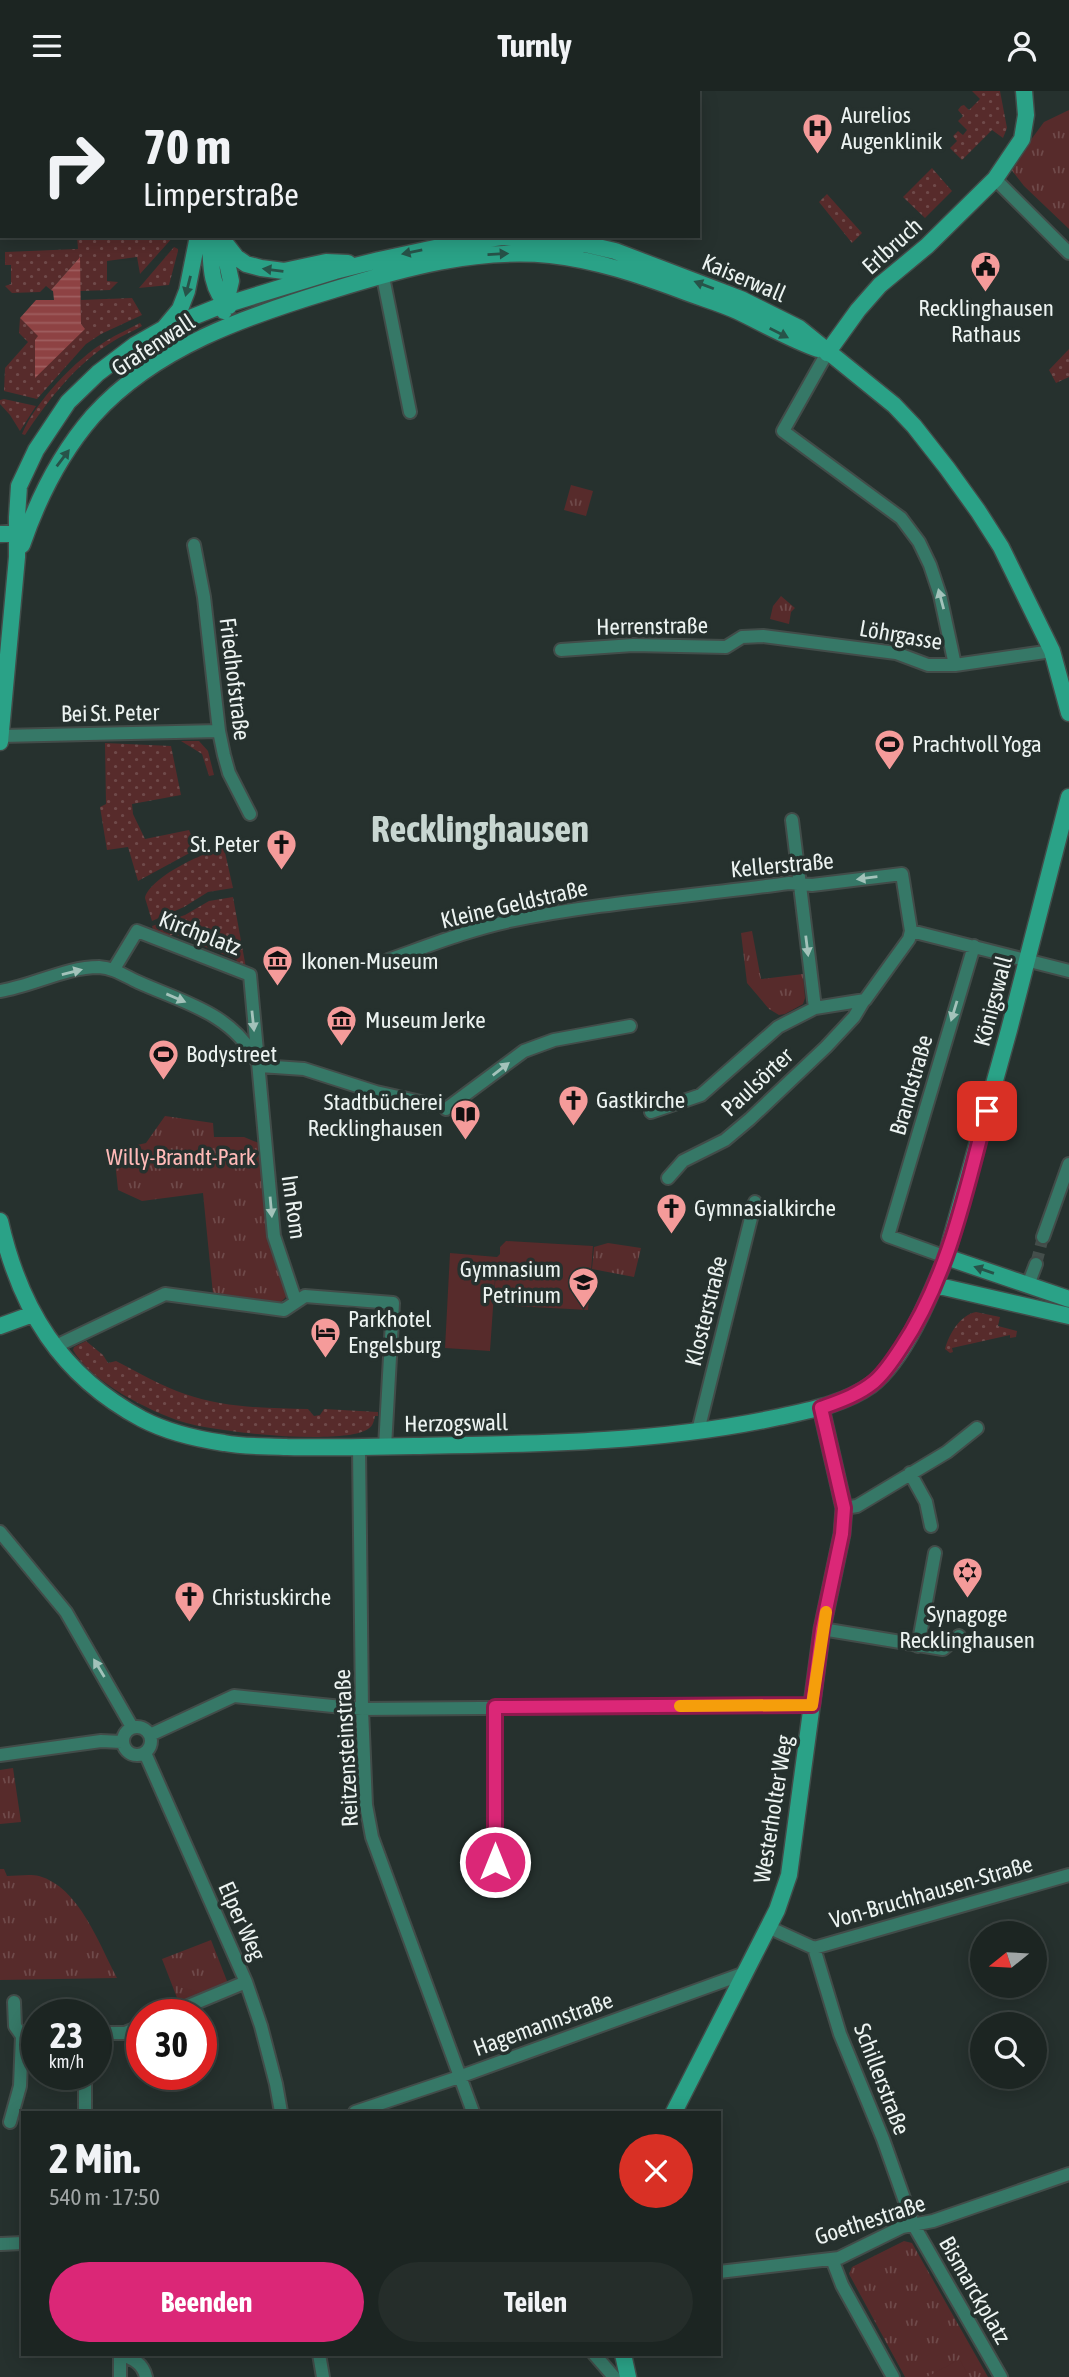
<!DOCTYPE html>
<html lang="de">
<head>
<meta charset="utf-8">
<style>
  :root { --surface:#1c2522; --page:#252d2a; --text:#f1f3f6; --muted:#a0a5a5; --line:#3a4240; --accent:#db2777 }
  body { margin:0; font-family:"Asap Condensed",sans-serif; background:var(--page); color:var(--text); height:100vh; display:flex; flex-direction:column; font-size:26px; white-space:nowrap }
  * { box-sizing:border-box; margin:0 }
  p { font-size:23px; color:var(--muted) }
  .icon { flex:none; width:38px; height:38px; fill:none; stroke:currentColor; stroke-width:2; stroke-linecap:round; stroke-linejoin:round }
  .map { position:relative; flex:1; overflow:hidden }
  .drawer { position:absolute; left:21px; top:2020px; width:700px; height:245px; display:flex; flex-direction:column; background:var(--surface); border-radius:0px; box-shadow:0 4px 18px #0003,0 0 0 2px var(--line) }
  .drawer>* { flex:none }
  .guide { position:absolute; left:0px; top:0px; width:700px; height:147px; box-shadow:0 4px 18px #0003,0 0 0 2px var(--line); background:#1c2522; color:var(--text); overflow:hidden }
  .needle { width:46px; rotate:252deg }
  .tools { position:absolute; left:970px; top:1830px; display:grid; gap:14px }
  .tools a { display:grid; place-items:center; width:77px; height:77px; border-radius:50%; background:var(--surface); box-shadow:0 4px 18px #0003,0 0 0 2px var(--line); font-size:35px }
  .speed { position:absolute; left:21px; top:1908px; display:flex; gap:14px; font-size:35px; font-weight:700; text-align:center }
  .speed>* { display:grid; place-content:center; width:91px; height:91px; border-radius:50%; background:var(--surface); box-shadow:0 4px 18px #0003,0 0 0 2px var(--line); line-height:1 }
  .speed small { font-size:18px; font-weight:400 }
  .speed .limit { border:10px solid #d22; background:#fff; color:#111 }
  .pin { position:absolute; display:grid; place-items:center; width:60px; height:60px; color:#fff; margin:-30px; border-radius:14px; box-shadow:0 4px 10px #0006 }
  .me { position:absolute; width:77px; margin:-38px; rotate:0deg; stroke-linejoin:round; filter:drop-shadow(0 0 5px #0008) }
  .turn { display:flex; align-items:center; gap:24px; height:147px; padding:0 28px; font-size:32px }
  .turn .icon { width:91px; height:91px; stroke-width:2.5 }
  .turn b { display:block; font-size:49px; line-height:60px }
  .round { display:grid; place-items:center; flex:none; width:74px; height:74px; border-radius:37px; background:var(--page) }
  .summary { display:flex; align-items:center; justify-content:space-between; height:119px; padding:0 28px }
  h1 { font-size:42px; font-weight:700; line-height:52px }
  .button { display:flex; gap:14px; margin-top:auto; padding:14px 28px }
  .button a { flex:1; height:80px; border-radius:42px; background:var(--accent); color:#fff; font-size:28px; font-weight:700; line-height:80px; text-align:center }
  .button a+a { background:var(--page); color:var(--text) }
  header { display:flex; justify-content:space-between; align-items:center; height:91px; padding:0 28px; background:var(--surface); font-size:32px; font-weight:700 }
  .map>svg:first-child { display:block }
  .grass { fill:url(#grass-dots) }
  .park { fill:url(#park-tufts) }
  .pitch { fill:#572b2b }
  .water { fill:url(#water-rules) }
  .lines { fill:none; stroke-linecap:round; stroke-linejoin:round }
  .street-tunnel { stroke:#444e4b; stroke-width:12; stroke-dasharray:12 6; stroke-linecap:butt }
  .street-casing { stroke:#424c49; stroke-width:16 }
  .secondary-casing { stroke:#424c49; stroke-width:19 }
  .street { stroke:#367867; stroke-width:12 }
  .secondary { stroke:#2aa287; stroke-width:16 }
  .rail { stroke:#c2cac8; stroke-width:4.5; stroke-dasharray:12 12; stroke-linecap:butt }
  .oneway { fill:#275349 }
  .oneway2 { fill:#a3c2ba }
  .route-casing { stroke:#8e194d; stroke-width:18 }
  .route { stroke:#db2777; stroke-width:12 }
  .slow { stroke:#f59e0b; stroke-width:12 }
  .labels { text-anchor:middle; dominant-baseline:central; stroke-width:7; stroke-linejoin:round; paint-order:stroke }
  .poi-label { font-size:23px; fill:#ecf3f1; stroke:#26312e; text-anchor:start }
  .street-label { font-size:23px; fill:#ecf3f1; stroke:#26312e }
  .park-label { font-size:23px; fill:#ffbab8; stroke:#26312e }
  .town-label { font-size:37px; font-weight:bold; fill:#c8d6d1; stroke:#26312e }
</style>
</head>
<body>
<header><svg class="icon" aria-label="menu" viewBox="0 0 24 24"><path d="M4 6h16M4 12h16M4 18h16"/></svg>Turnly<svg class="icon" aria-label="person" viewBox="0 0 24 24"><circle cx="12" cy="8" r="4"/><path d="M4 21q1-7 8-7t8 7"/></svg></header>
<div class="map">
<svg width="1069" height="2286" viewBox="0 0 1069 2286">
  <defs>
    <pattern id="grass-dots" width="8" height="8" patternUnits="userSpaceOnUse" patternTransform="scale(1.75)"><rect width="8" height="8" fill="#572b2b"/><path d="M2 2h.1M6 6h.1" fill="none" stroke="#6f4a4a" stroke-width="1.8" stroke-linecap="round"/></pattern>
    <pattern id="park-tufts" width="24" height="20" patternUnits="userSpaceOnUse" patternTransform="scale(1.75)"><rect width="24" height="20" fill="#572b2b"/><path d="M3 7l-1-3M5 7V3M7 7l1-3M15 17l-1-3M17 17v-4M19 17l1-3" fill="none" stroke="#6f4a4a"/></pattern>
    <pattern id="water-rules" width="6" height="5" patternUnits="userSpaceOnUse" patternTransform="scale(1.75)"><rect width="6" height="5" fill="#8e4243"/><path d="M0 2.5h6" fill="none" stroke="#9e5e5f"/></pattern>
  </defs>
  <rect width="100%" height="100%" fill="#26312e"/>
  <path class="grass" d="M972,0H1000L1007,37L1003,47L992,39L962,69L950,57L957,50L953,45L958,40L963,44L967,39L958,30L963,25L958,19L961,15L964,14L969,19L980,8Z
    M932,77L952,100L925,127L903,106Z
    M827,103L862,142L852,152L819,111Z
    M77,145H174L140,183L137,166L107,170V190L118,191L110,199L80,200L79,167L51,199L46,195L40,201L12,202L5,195L11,193V174H5V161L78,158Z
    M174,156L178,158V160L169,194L139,197Z
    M132,207L142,224L101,243L86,253L37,308L4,300L5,277L28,251L19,242L20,227L39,245L81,233V209Z
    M140,232L142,235C132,241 121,245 112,251C75,274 49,308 25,344L22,343C35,311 76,268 106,250C117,243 129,238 140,232Z
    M1069,258V286L1056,292L1049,279Z
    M4,308L36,315L20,340L10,324L0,313V309Z
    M181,650H199L208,660L214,684L209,685L202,663Z
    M105,652L171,655L181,704L132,713L133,723L145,748L189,739L197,758L138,790L128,756L107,759L100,716L106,713Z
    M224,757L233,797L208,801L184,816L152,830L145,807C150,786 204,761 224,757Z
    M233,806L246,877L233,874L237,869L174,843L166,847L155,843L152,835L185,824L209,810Z
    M976,1221L1000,1226L998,1235L1017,1240L1016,1246L1010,1247V1244L952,1257L953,1261L950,1262L945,1258C949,1243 960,1224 976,1221Z
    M86,1250L103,1264L108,1272L116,1270C138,1281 161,1295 185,1303C224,1317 266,1317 308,1318L314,1325L320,1324L324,1318L378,1321V1325H375C374,1330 373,1335 368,1338C343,1355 213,1341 183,1331C150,1321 90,1290 73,1259L74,1256Z"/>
  <path class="park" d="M1069,19V138L1024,95L1010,77L1044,31Z
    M571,394L593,400L586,425L564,419Z
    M781,505L795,517L791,521L789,533L770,528L773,515Z
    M752,840L761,888L803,883L805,907L803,913L785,923L779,924L769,918L747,892L741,842Z
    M165,1025L213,1032L214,1046H244L261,1053L269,1154L287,1205L279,1213L213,1203L203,1102L142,1110L118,1099L115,1070L123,1063L124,1057L146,1052Z
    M608,1152L641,1157L634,1186L592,1178L594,1156Z
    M13,1677L21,1731L0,1733V1679Z
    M0,1778H4L7,1785C17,1785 30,1783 39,1785C79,1796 99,1853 117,1887L0,1889Z
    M211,1849L227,1890L225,1894L179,1912L162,1868Z
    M904,2150L912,2152L988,2286H905L849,2183L852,2176Z"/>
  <path class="pitch" d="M506,1150L593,1155L588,1219L494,1214L496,1174L490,1260L445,1257L450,1162L497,1166L500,1163V1156Z
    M960,2268L967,2283L961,2286H927Z"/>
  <path class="water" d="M80,166L81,233L85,238L35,287V249L38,245L20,227L36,209H54L53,200L51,199Z"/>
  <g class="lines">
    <path class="street-tunnel" d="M1036,1173L1043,1146"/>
    <defs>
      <path id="street" d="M330,2L334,0
        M995,88L1069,162
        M381,176L410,321
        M827,262L783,340L901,427L919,451L930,474L940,504L955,574
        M194,454L204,506L219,640L224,664L229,682L250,723
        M561,559L633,554L726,556L742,546L763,545L896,562L928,574H955L1052,560
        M1,645L219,640
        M792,729L815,917
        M911,840L1069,880
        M388,869C428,855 468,839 510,830C602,811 696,805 789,792L812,794L902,783L911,840L909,848L865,909L815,917L778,936L701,1004L651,1021
        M114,878L137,840L250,884L274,1145L296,1211
        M0,900C33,895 65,876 99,876C114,877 125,885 138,891C182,911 232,922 256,969
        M260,975L304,978L376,1001L430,1013
        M446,1018L524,960L554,949L630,935
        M668,1087L683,1070L725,1049L750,1028L826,956L854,926L863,911
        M1043,1146L1069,1073
        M946,1166L888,1145L974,855
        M1028,1194L1036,1173
        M54,1256L165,1203L284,1219L305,1205L393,1212L385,1356
        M698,1340L755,1111
        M359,1357L362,1618L366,1714L372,1746L473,2021
        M910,1382L926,1411L931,1435
        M844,1417L857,1415L947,1361L977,1337
        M0,1441L66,1521L132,1636
        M822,1538L943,1558L959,1545
        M918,1555L935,1462
        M123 1650a14 14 0 1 1 28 0a14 14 0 1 1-28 0Z
        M150,1644L234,1605L362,1618L812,1614
        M145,1662L246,1891L261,1935L276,1993L281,2021
        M0,1664L101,1650L122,1651
        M495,1771L496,1616
        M768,1836L814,1857L1069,1784
        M814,1857L840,1943L883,2048L913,2133L1001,2286
        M14,1911L15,1935L22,1945
        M169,1923L246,1891
        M96,1942H125L142,1935
        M85,2021V1983
        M355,2021L459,1986L745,1882
        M10,2031L20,1995L22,1945L37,1944
        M1,2153L23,2152
        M832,2168L842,2194L893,2286
        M719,2181L839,2167L902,2136L933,2130L1069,2083
        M120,2263C133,2268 143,2272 146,2286
        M319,2263L323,2286
        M594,2263L614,2286
        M120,2286V2263"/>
      <path id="secondary" d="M215,0V2
        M58,2L63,0
        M174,2V0
        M0,30L2,29
        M210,145C211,169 209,198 229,215
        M222,148L236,166L246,173L261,177L284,180L326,171L348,172
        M223,153L231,190L224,220
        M165,236L180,218L187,200L198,145
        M827,262L858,219L880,194L927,155L995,88L1022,48L1026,24L1024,0
        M0,443L26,441
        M22,454C38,407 60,363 93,325C155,256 247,225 333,199C404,177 475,157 550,164C596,169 640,184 683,200C701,207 720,212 737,220C764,233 790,248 818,258
        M0,651L17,466V426L19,395L36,359L68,311L98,282L135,254L163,238L215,217L335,180L379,169L458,152L502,146L585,153L615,160L741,208L799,237L894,314L914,335L947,377L978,420L1001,456L1052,560L1069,622
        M0,1130C20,1218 60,1284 142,1328C167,1341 197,1348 224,1352C245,1356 267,1355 287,1356C330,1357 372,1356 414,1355C536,1353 659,1352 779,1326C811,1319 844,1313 871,1294C904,1269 931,1204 946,1166L1009,939L1069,706
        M946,1166L1069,1208
        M935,1194L1069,1225
        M0,1235L33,1223
        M674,2021L777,1819L789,1784L822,1538L842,1443L844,1417L821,1317
        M623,2263L628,2286"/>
    </defs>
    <use href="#street" class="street-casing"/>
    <use href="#secondary" class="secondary-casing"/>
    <use href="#street" class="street"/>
    <use href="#secondary" class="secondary"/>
    <path class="rail" d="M413,2L420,0
      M450,2L456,0
      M505,2L512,0
      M545,2L553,0
      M0,91L2,90
      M0,115H2"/>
  </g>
  <defs><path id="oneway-solid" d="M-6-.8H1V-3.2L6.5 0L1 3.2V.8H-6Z" transform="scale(1.75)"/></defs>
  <g class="oneway">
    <use href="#oneway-solid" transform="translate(412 161) rotate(168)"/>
    <use href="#oneway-solid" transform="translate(498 163) rotate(-3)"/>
    <use href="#oneway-solid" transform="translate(273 179) rotate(-173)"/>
    <use href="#oneway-solid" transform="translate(704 194) rotate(-159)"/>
    <use href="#oneway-solid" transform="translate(188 195) rotate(104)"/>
    <use href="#oneway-solid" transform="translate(779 242) rotate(27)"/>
    <use href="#oneway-solid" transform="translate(63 367) rotate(-53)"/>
    <use href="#oneway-solid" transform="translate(984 1179) rotate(-161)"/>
  </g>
  <g class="oneway2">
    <use href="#oneway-solid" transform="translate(941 508) rotate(-105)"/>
    <use href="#oneway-solid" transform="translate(867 787) rotate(173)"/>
    <use href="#oneway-solid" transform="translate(807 855) rotate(83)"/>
    <use href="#oneway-solid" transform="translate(72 881) rotate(-14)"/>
    <use href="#oneway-solid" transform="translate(176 907) rotate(23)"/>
    <use href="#oneway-solid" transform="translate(954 920) rotate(107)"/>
    <use href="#oneway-solid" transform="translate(253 930) rotate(84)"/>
    <use href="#oneway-solid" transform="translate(501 978) rotate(-38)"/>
    <use href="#oneway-solid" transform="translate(271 1116) rotate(85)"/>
    <use href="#oneway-solid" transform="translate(99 1577) rotate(-121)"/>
  </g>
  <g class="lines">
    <defs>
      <path id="route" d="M495,1771V1616L812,1614L822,1538L842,1443L844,1417L821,1317C840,1310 858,1304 874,1291C885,1282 893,1269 901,1257C948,1187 966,1100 987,1020"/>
    </defs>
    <use href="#route" class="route-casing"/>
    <use href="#route" class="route"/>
    <path class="slow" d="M680,1615L812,1614L826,1521"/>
  </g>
  <defs>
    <symbol id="hospital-pin" viewBox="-11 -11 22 30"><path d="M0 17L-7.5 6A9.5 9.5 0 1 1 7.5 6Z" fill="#f59b9a" stroke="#26312e"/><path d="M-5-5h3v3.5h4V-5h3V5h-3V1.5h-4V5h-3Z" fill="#111"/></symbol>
    <symbol id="civic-pin" viewBox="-11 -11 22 30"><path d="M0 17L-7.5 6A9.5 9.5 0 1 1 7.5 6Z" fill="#f59b9a" stroke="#26312e"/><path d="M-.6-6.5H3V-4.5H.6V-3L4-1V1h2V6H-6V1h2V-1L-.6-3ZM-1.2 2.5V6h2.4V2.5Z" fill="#111"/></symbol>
    <symbol id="stadium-pin" viewBox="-11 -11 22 30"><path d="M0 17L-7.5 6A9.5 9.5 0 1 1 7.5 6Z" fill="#f59b9a" stroke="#26312e"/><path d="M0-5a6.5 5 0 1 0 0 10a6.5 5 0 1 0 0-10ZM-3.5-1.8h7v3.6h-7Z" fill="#111"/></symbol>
    <symbol id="church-pin" viewBox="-11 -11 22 30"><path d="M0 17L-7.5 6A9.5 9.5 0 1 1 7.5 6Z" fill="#f59b9a" stroke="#26312e"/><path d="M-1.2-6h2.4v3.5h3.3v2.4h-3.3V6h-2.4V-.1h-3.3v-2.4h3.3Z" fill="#111"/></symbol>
    <symbol id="museum-pin" viewBox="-11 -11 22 30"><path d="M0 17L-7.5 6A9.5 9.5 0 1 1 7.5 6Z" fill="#f59b9a" stroke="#26312e"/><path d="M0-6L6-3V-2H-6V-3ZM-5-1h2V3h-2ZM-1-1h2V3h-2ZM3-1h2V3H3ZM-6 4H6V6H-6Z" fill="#111"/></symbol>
    <symbol id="library-pin" viewBox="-11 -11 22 30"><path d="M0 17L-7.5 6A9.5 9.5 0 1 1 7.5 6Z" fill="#f59b9a" stroke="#26312e"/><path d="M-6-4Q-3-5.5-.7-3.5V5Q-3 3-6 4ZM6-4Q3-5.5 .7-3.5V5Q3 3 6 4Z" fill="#111"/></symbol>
    <symbol id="school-pin" viewBox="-11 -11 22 30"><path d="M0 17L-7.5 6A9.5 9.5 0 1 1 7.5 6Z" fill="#f59b9a" stroke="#26312e"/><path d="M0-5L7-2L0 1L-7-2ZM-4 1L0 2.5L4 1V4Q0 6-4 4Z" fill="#111"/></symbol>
    <symbol id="hotel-pin" viewBox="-11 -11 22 30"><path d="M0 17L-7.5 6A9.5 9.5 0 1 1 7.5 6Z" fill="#f59b9a" stroke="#26312e"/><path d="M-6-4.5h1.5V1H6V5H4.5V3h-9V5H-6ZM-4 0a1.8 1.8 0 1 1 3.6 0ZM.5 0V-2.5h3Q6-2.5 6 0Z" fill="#111"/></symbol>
    <symbol id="synagogue-pin" viewBox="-11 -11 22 30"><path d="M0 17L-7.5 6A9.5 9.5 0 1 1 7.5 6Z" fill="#f59b9a" stroke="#26312e"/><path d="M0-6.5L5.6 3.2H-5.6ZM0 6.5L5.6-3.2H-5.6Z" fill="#111"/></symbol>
  </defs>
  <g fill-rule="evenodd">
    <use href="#hospital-pin" x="800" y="20" width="35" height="47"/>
    <use href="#civic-pin" x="968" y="158" width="35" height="47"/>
    <use href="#stadium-pin" x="872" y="636" width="35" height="47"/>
    <use href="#church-pin" x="264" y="736" width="35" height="47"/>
    <use href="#museum-pin" x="260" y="852" width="35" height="47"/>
    <use href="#museum-pin" x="324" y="912" width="35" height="47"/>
    <use href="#stadium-pin" x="146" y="946" width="35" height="47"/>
    <use href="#church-pin" x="556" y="992" width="35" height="47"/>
    <use href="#library-pin" x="448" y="1006" width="35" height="47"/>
    <use href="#church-pin" x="654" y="1100" width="35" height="47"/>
    <use href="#school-pin" x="566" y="1174" width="35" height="47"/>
    <use href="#hotel-pin" x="308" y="1224" width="35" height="47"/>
    <use href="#synagogue-pin" x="950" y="1464" width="35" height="47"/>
    <use href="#church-pin" x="172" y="1488" width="35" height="47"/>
  </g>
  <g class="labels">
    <g class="poi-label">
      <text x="841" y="24">Aurelios<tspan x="841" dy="26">Augenklinik</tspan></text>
      <text x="986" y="217" text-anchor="middle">Recklinghausen<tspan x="986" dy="26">Rathaus</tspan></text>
      <text x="912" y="653">Prachtvoll Yoga</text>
      <text x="259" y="753" text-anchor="end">St. Peter</text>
      <text x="301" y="870">Ikonen-Museum</text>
      <text x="365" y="929">Museum Jerke</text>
      <text x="186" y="963">Bodystreet</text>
      <text x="596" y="1009">Gastkirche</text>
      <text x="443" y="1011" text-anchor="end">Stadtbücherei<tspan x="443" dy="26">Recklinghausen</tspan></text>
      <text x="694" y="1117">Gymnasialkirche</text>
      <text x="561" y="1178" text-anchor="end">Gymnasium<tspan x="561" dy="26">Petrinum</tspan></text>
      <text x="348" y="1228">Parkhotel<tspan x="348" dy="26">Engelsburg</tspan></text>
      <text x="212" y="1506">Christuskirche</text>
      <text x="967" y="1523" text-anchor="middle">Synagoge<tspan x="967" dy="26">Recklinghausen</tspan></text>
    </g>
    <g class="street-label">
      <text transform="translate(892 155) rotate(-42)">Erlbruch</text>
      <text transform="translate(744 187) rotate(23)">Kaiserwall</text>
      <text transform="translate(153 254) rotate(-33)">Grafenwall</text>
      <text transform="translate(652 535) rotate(-1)">Herrenstraße</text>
      <text transform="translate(901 544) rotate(10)">Löhrgasse</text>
      <text transform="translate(235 588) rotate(83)">Friedhofstraße</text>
      <text transform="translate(110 622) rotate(-1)">Bei St. Peter</text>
      <text transform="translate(782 774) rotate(-5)">Kellerstraße</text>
      <text transform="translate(514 813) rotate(-13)">Kleine Geldstraße</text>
      <text transform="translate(200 842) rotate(21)">Kirchplatz</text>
      <text transform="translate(993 910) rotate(-75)">Königswall</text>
      <text transform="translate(757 991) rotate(-43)">Paulsörter</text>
      <text transform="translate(911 994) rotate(-74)">Brandstraße</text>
      <text transform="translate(294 1116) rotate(82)">Im Rom</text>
      <text transform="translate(706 1220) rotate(-76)">Klosterstraße</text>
      <text transform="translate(456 1332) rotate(-1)">Herzogswall</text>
      <text transform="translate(346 1657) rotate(-93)">Reitzensteinstraße</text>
      <text transform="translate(773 1718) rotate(-81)">Westerholter Weg</text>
      <text transform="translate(931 1801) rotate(-16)">Von-Bruchhausen-Straße</text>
      <text transform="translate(242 1830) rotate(66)">Elper Weg</text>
      <text transform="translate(543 1933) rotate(-20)">Hagemannstraße</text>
      <text transform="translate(882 1988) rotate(69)">Schillerstraße</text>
      <text transform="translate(870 2129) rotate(-18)">Goethestraße</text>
      <text transform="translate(975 2199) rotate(60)">Bismarckplatz</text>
    </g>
    <g class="park-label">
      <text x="181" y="1066">Willy-Brandt-Park</text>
    </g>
    <g class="town-label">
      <text x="480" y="737">Recklinghausen</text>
    </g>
  </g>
</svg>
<div class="tools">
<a><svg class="needle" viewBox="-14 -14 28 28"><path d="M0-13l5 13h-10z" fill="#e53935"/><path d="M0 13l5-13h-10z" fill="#a0a5a5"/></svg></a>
<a><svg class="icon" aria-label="search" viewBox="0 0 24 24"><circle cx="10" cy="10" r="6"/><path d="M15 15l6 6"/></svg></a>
</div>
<div class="speed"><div>23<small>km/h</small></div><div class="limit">30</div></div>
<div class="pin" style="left:987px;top:1020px;background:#d93025"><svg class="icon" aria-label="arrive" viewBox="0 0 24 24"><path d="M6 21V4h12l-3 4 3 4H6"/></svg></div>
<svg class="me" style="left:495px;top:1771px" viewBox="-20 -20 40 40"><circle r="17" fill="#db2777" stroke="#fff" stroke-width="3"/><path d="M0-11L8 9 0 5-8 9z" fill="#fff"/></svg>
<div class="guide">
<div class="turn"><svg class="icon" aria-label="right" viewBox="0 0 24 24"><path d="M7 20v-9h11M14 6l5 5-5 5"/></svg><div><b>70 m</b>Limperstraße</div></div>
</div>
<section class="drawer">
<div class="summary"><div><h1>2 Min.</h1><p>540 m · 17:50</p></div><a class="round" style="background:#d93025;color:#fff"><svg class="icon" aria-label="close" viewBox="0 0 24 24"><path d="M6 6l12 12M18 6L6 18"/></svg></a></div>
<div class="button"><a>Beenden</a><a>Teilen</a></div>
</section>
</div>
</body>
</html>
